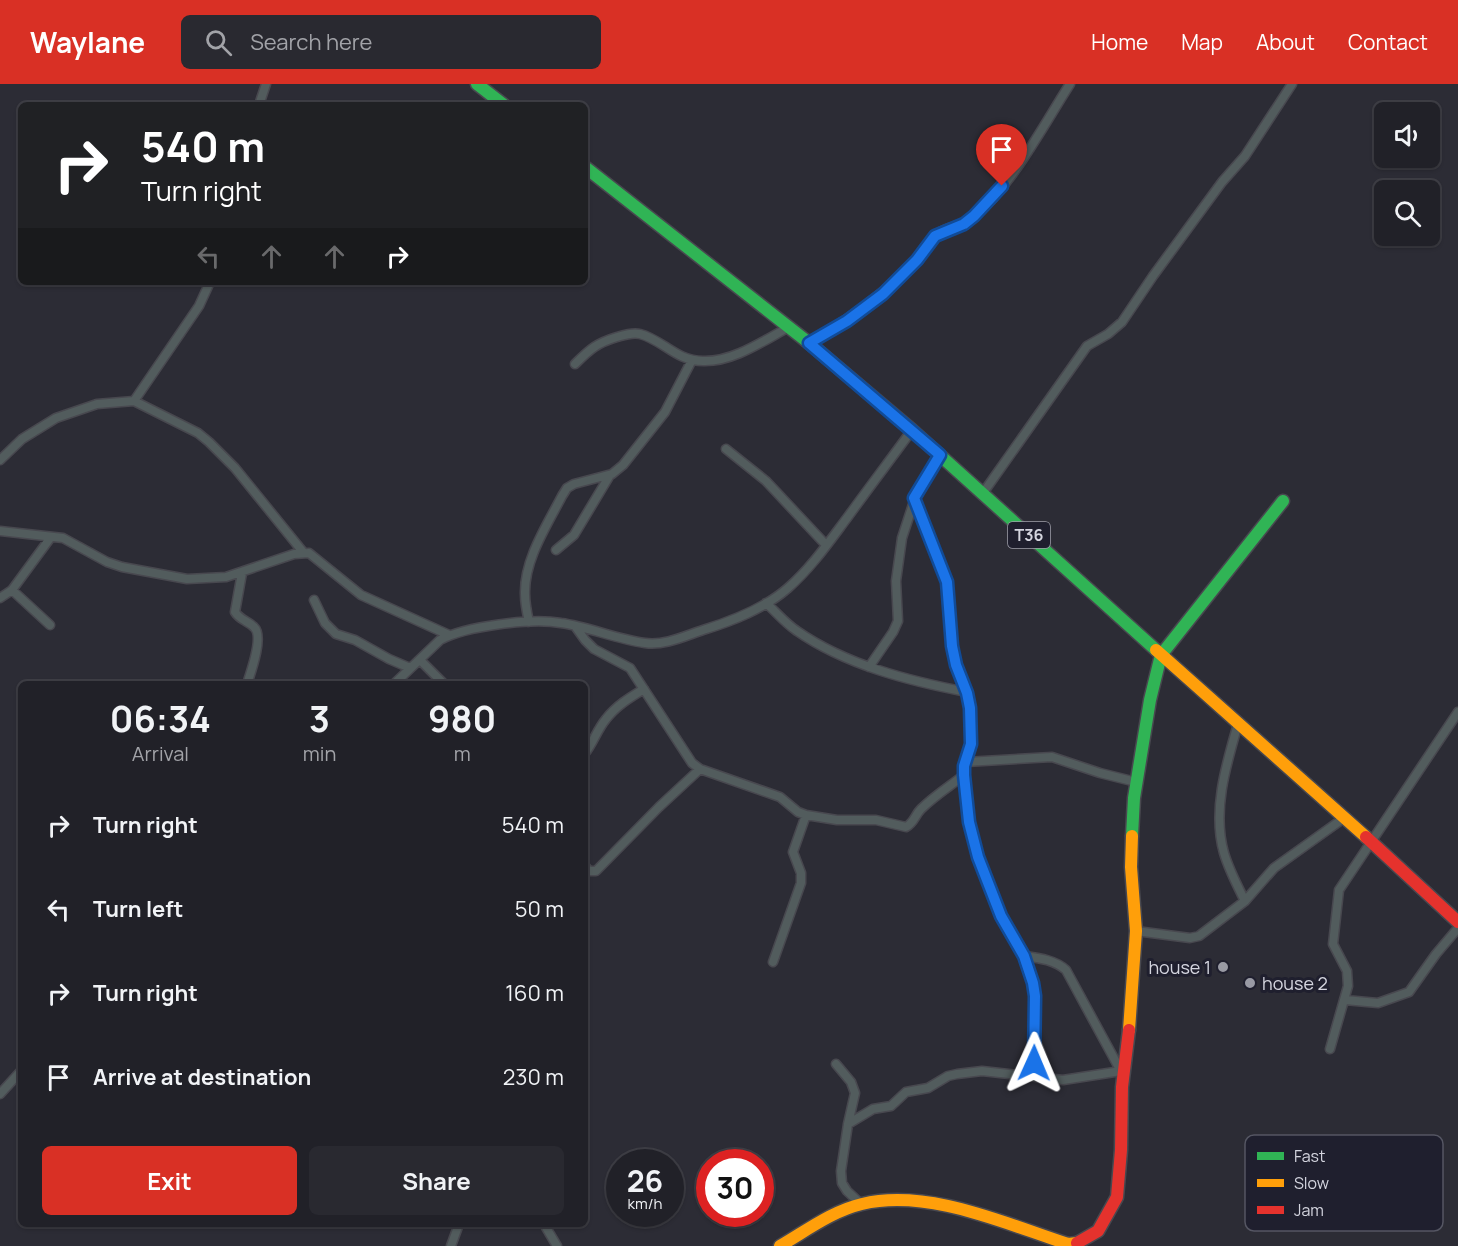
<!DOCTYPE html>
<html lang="en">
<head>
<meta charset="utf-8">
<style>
  :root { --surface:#212128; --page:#292930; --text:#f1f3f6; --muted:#a2a3a8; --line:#3e3e45; --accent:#d93025 }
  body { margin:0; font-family:Manrope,sans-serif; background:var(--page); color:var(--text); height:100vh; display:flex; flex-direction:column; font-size:22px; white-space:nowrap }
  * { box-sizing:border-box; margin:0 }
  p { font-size:20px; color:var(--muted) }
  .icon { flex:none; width:33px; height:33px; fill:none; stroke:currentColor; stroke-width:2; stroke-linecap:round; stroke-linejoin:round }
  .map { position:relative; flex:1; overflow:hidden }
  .side { position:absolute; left:18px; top:597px; width:570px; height:546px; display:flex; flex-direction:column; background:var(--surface); border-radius:9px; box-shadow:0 2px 4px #0004,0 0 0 2px var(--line) }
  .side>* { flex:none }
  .guide { position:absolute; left:18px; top:18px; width:570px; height:183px; border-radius:9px; box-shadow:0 2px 4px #0004,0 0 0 2px var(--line); background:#202124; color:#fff; overflow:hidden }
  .tools { position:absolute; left:1374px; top:18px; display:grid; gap:12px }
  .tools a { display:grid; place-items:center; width:66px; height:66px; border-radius:9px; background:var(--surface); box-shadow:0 2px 4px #0004,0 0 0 2px var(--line); font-size:30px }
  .speed { position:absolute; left:606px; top:1065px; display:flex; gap:12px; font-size:30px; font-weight:700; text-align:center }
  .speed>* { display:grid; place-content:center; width:78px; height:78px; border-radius:50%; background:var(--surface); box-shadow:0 2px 4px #0004,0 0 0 2px var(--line); line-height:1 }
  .speed small { font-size:15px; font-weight:400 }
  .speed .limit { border:9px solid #d22; background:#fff; color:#111 }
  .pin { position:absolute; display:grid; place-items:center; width:51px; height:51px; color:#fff; margin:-62px -26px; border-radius:50% 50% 50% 0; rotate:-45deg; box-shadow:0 0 6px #0007 }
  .pin .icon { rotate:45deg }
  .me { position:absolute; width:66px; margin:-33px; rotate:1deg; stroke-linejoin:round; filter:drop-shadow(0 0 4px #0008) }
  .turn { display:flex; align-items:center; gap:21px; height:126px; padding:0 24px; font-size:27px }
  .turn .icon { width:78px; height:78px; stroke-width:2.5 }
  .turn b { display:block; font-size:42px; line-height:51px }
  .lanes { display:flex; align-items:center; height:57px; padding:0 24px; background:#0003; justify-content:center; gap:30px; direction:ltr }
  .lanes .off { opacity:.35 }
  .eta { display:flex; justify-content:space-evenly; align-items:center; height:102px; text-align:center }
  .eta b { font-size:36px; font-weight:700; line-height:42px }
  .cta { display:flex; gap:12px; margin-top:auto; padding:12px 24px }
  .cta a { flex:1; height:69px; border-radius:9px; background:var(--accent); color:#fff; font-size:24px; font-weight:700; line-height:69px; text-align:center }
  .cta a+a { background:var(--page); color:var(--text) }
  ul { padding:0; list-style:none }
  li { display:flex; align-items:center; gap:18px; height:84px; padding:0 24px }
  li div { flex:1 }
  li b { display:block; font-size:22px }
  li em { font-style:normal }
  header { display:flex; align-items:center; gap:36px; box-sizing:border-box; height:84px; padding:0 30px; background:var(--accent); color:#fff }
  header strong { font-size:28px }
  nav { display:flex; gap:33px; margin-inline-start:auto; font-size:21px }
  .search { width:420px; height:54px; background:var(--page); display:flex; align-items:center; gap:15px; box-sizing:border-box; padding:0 21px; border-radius:9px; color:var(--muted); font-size:22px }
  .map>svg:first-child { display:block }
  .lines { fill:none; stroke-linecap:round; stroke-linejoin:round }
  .street-casing { stroke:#48484f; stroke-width:11 }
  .fast-casing { stroke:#48484f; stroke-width:15 }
  .slow-casing { stroke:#48484f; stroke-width:15 }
  .jam-casing { stroke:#48484f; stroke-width:15 }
  .street { stroke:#525c5d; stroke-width:8 }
  .fast { stroke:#30b455; stroke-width:12 }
  .slow { stroke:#ff9f0a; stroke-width:12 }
  .jam { stroke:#e5322d; stroke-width:12 }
  .route-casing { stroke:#114b97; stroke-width:15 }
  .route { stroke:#1a73e8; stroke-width:10 }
  .poi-dot { fill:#999aa4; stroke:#1f1f2e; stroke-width:2 }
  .labels { text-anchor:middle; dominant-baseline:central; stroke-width:6; stroke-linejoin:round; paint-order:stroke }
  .shield { fill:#1f1f2e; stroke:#9e9eaa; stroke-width:1.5 }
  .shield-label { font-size:16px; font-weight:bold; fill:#d4d5df }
  .poi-label { font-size:18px; fill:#d4d5df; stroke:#1f1f2e; text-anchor:end }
  .key { fill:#1f1f2e; stroke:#555663; stroke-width:1.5 }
  .key-label { font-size:16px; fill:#d4d5df }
</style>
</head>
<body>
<header>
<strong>Waylane</strong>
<div class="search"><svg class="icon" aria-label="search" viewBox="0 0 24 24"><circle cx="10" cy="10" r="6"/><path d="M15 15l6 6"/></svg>Search here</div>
<nav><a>Home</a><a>Map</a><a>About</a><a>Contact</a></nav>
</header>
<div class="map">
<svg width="1458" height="1162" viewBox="0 0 1458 1162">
  <rect width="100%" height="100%" fill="#2c2c35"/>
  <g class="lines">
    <defs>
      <path id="street" d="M259,21L266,0
        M809,259C845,238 877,215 908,185C918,175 925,159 937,150C947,142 962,143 974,133C1012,101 1043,42 1070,0
        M575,280C590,265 597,259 617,253C624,251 632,248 640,250C663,256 676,277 703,277C733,278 763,257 789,243
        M134,317L199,222L210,198
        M726,365L766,397L826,461
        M0,376L22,355L56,334L97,320L134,317L198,349L209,358L235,384L303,468
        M983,409L1087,262L1108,250L1122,238L1153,192L1222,98L1245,72L1292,0
        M914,414L939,474L947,498L952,562L970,624L971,665L964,683V691L969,738L978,773L1001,832L1025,872L1035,912L1034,992
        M0,447L63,454L107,478L122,483L187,495L226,493L294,470L309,469L361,511L449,551
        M556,466L574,451L610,391
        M242,489L235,528C240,536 248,537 254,543C264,552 251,588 247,600
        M12,506L50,541
        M0,514L12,506L51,453
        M314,516L325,539L336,550L355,556L389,575L410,584
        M766,519C776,528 786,540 797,547C846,581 909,597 967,608
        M529,538C527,529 525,519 525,510C524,476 547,441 562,412L567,404L574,400L612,390L623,381L665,328L692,276
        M575,542L585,556L594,565L630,584L692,679L700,685L780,713L798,728L806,731L837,736H876L906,743C914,739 915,731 921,725C934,712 950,702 964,691
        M420,576L444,600
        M869,583L893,548L898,537L896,497L902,454L918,405L941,371
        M394,600L440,556C466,542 531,534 561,539C589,543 616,555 645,559C664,562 685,552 703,546C732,537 764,525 788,504C811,484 829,458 847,434C868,405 890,376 912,346
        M1238,640C1226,681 1212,727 1224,769C1229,786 1237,801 1245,817
        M585,669C593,659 597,646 606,635C616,622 629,614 644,605
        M966,678L1052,673L1100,689L1136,698
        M585,782L589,787H596L659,723L700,685
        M1136,847L1190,854L1199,852L1245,817L1274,784L1344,734
        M1025,872C1039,874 1055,876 1066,886L1123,991
        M773,878L801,799V789L793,768L806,731
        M1345,916L1378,919L1409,908L1436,870L1458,844
        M1330,965L1348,902L1347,887L1333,860L1339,806L1458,628
        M836,980L851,998L855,1009L848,1040L841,1087L842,1099L847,1107L861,1120
        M0,1010L21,987
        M848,1040L873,1025L891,1022L906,1008L928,1004L948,992L957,990L982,987L1063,996L1121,987
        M544,1140L557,1162
        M451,1162L459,1140"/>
      <path id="fast" d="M477,0L504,21
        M585,83L809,259L912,346L1156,566
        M1132,752L1134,714L1150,616L1161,571L1283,417"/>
      <path id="slow" d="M1156,566L1366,753
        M1129,946L1136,847L1131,783L1132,752
        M780,1162C806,1147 832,1127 862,1120C928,1104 1006,1140 1068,1160L1077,1159"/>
      <path id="jam" d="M1366,753L1458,838
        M1077,1159L1098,1147L1117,1113L1121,1066L1122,1003L1129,946"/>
    </defs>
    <use href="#street" class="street-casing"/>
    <use href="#fast" class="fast-casing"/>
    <use href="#slow" class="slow-casing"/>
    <use href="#jam" class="jam-casing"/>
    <use href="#street" class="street"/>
    <use href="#fast" class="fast"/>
    <use href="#slow" class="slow"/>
    <use href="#jam" class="jam"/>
  </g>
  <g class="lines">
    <defs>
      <path id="route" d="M1002,102L974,132L964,140L935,152L917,176L883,210L847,237L809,259L940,371L914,414L947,498L952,562L956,581L967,609L970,624L971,660L964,682V691L969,738L978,773L1001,832L1024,872L1033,899L1035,912L1034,979"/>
    </defs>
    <use href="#route" class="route-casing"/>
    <use href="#route" class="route"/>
  </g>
  <g class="poi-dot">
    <circle cx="1223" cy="883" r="6"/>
    <circle cx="1250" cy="899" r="6"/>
  </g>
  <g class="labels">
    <rect class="shield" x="1008" y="438" width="42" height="26" rx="4.5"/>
    <g class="shield-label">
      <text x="1029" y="451">T36</text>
    </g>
    <g class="poi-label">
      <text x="1211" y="883">house 1</text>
      <text x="1262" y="899" text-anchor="start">house 2</text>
    </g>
  </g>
  <rect x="1245" y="1051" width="198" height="96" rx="9" class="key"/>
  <rect x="1257" y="1068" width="27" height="8" fill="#30b455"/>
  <rect x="1257" y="1095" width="27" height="8" fill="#ff9f0a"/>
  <rect x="1257" y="1122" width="27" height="8" fill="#e5322d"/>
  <g class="key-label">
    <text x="1294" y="1078">Fast</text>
    <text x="1294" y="1105">Slow</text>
    <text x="1294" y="1132">Jam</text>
  </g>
</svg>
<div class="tools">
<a><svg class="icon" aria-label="sound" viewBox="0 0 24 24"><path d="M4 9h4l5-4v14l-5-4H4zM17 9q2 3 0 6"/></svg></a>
<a><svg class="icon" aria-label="search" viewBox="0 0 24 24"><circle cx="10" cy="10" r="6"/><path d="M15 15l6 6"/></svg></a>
</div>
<div class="speed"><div>26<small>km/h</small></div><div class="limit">30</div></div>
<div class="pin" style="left:1002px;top:102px;background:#d93025"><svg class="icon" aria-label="arrive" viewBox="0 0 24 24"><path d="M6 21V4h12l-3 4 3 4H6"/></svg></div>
<svg class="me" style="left:1034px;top:979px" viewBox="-20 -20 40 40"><path d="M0-17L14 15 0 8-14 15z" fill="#1a73e8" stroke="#fff" stroke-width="4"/></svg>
<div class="guide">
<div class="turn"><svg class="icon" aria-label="right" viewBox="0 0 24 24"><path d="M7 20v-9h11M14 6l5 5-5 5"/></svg><div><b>540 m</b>Turn right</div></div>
<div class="lanes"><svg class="icon off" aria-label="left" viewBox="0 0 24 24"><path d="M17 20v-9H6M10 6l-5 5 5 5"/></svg><svg class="icon off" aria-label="ahead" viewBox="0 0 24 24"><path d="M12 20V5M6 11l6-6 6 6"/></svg><svg class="icon off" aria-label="ahead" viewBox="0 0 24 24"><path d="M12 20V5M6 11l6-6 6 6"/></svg><svg class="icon" aria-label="right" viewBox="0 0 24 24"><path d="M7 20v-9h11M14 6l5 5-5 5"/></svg></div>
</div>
<section class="side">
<div class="eta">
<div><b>06:34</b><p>Arrival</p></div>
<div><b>3</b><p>min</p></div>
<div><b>980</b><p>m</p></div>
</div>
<ul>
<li><svg class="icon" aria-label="right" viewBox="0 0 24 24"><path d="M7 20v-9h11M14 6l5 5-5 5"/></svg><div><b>Turn right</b></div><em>540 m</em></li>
<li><svg class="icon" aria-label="left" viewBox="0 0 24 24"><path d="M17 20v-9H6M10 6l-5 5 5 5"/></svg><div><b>Turn left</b></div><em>50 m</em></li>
<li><svg class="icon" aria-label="right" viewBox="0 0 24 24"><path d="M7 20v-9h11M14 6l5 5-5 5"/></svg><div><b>Turn right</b></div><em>160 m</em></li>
<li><svg class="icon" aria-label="arrive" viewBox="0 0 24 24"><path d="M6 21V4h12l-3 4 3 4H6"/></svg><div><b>Arrive at destination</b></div><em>230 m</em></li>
</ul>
<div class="cta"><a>Exit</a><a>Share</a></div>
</section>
</div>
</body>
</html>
